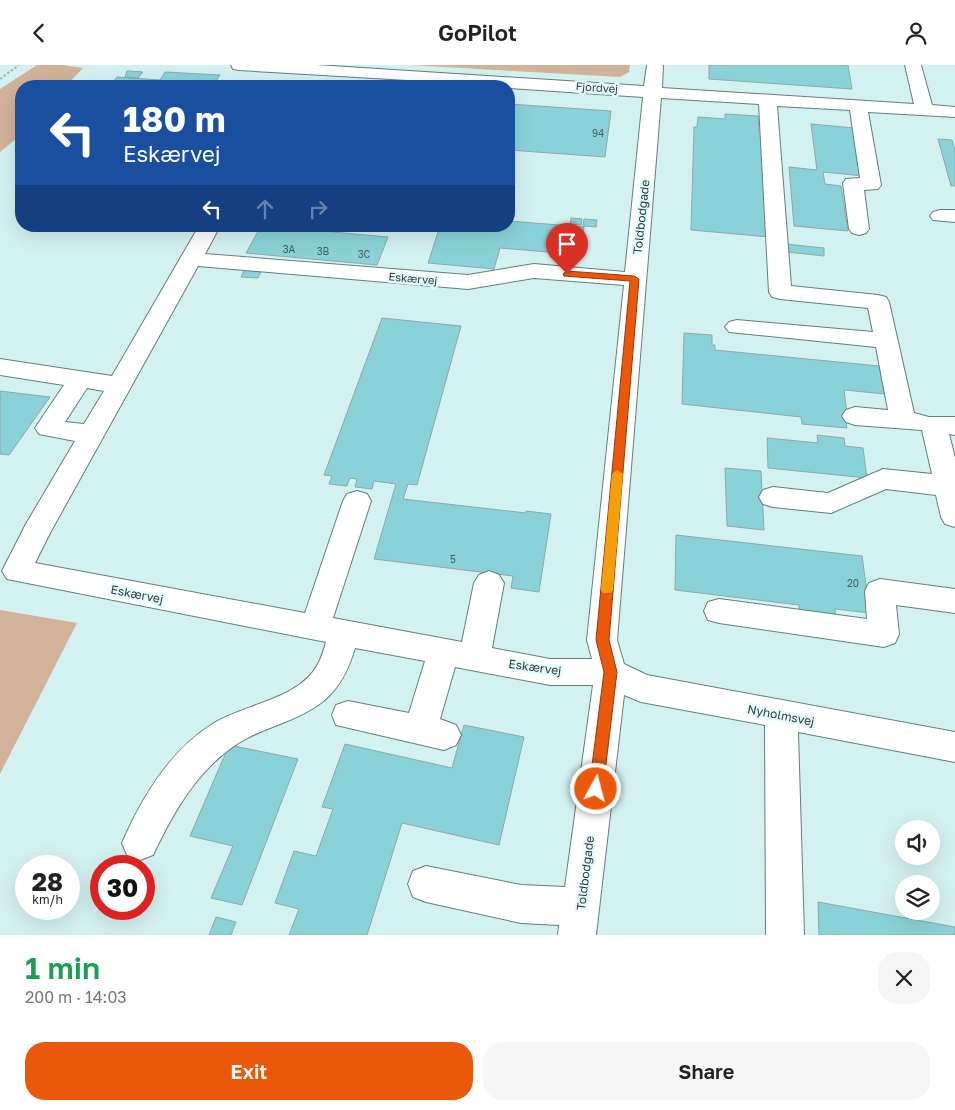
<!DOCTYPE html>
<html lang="en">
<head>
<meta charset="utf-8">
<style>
  :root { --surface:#fff; --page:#f6f6f6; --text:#222; --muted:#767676; --accent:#ea580c }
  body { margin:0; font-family:"Golos Text",sans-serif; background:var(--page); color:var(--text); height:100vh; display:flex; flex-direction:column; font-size:19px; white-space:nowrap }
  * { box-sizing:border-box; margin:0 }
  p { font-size:16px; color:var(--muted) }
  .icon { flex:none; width:28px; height:28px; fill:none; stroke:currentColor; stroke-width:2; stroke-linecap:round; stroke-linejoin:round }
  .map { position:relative; height:870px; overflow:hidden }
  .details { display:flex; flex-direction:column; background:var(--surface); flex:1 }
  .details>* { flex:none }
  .top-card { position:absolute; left:15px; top:15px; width:500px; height:152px; border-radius:20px; box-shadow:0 5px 20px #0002; background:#1a4fa0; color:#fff; overflow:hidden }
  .fabs { position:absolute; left:895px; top:755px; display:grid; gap:10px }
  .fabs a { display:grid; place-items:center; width:45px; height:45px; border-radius:50%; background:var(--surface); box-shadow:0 5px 20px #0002; font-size:25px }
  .speed { position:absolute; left:15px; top:790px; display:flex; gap:10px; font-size:25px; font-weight:700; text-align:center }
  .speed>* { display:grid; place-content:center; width:65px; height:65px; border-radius:50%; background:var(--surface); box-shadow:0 5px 20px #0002; line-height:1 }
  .speed small { font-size:12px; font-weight:400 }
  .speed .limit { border:8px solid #d22; background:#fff; color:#111 }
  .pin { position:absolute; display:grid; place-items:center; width:42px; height:42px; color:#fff; margin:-51px -21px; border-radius:50% 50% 50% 0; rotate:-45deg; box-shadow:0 0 5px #0007 }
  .pin .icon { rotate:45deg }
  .me { position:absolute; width:55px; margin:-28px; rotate:7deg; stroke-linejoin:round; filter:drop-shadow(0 0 4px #0008) }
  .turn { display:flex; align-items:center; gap:18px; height:105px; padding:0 25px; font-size:22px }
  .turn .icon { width:65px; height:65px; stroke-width:2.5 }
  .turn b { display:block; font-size:35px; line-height:42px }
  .lanes { display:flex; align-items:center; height:48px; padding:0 25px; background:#0003; justify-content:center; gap:25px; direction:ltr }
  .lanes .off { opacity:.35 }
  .round { display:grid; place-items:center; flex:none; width:52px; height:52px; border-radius:20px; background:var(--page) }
  .overview { display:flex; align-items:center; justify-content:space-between; height:85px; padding:0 25px }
  h1 { font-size:30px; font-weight:600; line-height:38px; color:#1e9e55 }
  .button { display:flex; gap:10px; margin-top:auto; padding:10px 25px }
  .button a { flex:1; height:58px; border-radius:20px; background:var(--accent); color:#fff; font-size:20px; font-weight:600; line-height:58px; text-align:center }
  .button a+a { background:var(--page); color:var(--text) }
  header { display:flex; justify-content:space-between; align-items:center; height:65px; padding:0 25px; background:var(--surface); font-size:22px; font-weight:600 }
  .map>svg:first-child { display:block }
  .green { fill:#d2b39a }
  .building { fill:#8ad2d7; stroke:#8da9aa }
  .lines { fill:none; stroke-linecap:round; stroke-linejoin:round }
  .minor-casing { stroke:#637e7f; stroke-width:2 }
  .path { stroke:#a0b7b8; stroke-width:2; stroke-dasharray:2.5 2; stroke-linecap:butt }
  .minor { fill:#fff; fill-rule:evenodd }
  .route { fill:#ea580c; stroke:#983908 }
  .slow { fill:#f59e0b }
  .labels { text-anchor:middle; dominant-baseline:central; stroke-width:5; stroke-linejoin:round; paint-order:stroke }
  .number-label { font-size:10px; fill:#466062 }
  .far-street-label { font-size:11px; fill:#2f3a3b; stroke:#e6fdfe }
  .street-label { font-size:12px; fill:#2f3a3b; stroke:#e6fdfe }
</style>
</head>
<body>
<header><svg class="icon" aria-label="back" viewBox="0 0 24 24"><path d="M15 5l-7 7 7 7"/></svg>GoPilot<svg class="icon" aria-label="person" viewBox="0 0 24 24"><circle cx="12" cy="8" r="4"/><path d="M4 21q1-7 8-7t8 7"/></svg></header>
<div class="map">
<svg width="955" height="870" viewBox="0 0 955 870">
  <rect width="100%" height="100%" fill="#d4f1f2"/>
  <path class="green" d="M37,0H63L83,3L66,21H21V70L0,87V24Z
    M409,0H630L629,7L620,12Z
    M0,545L77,558L0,709Z"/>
  <path class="building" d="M709,0H848L852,24L709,14Z
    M127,6H130L143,7L138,13L125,12Z
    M165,7L220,10L213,21H110L117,12L160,15Z
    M509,39L611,46L605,92L509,85Z
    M725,49L758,51L759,67H762L769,172L691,165L694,62H697L698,52L725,54Z
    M811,59L855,63L864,111L823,107L825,119L841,121L848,166L794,161L789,102L817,105Z
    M938,74L952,75L955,85V121H951Z
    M571,153L582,154L581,160L570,159Z
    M584,154L597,155L596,162L583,161Z
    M509,156L584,162L579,190L567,189L566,192L560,191V188L500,183L494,204L428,198L440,161H509Z
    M261,161H267L388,172L377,200L246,188Z
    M786,179L824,183V191L787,187Z
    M244,205L261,207L258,213L241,212Z
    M382,253L461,261L417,420L408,419L403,434L526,448V446L551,449L539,527L511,523L513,511L374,494L396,419L374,416L372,424L355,422L357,414L350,413L347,421L329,419L332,411L324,410Z
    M684,268L712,270V280H715V285L879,301L885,329L844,325L848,357H846L847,363L802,359L801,352L682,339Z
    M0,326L50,332L9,390L0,389Z
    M817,370L844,373L845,381L863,383L867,413L768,403L767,373L818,378Z
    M725,403L761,406L764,465L727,461Z
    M676,470L862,491L870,548L835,544L836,557L800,553L799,540L675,525Z
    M464,660L524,672L499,780L402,758L367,870H289L299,844L275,838L294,786L316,791L333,744L322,742L345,679L452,703Z
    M229,680L298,694L242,840L211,833L233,781L190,771Z
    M818,837L955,862V870H819Z
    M216,852L236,857L231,870H209Z"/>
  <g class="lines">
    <defs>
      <path id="minor" d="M231,0H316L644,21L647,0H663L662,23L914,39L905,0H921L932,40L955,42V52L868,47L881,120L878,124L864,125L869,164L866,168L859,170L852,168L849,164L843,118L846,114L860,113L850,45L777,41L791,221L878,230L886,232L889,237L914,348L929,352H955V370L949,369L955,393V462L945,459L941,452L936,430L886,424L831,448L773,442L763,439L759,432L763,425L773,422L828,428L883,404L932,409L922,365L855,360L846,357L842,351L846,345L855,342L888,345L876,282L729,267L725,262L729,257L737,255L873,267L868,243L780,234L772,232L769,227L759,39L661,33L617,575L624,599L647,610L955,667V697L798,667L804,870H766L765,660L641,637L624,630L596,870H558L559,860L521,858L426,837L413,832L408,819L413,806L426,801L521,820L565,822L593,620H550L455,602L440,654L456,660L461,670L456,680L444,685L336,660L332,650L336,640L348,636L409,648L425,596L355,583C341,630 320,644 275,661C262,666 249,671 237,679C197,705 173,748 153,790L140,795L127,790L122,778C142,732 170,685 214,658C245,639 300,634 318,599C322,592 324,584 326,577L7,514L2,506L26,459L75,376L39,369L35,363L64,320L0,310V294L112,311L199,161H220L205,189L468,210L534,199L625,207L643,32L509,23V21L239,5L233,4ZM198,201L468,224L534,213L624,220L587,575L592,594H550L492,583L504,518L499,510L489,506L479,510L474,518L462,577L333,553L371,436L367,429L357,426L347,429L343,436L305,548L35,498L50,468ZM87,323L104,326L84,359L65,357Z
        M940,145H955V157L933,155L930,151L933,147Z
        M880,514L955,524V548L896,540L899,569L895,578L884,582L719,558L708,555L704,546L708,537L719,534L867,554L865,526L869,518Z"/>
    </defs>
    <use href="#minor" class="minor-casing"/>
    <path class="path" d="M0,14L19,0"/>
    <use href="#minor" class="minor"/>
  </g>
  <path class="route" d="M567,206L634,211L639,214L609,575L617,607L603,724L601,729L596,731L591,729L589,724L604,607L596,575L630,216L564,211L563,209Z"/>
  <path class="slow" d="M617,405L623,409L613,525L611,528H603L601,525L612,409Z"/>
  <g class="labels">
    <g class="number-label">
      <text x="598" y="68">94</text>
      <text x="289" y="184">3A</text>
      <text x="323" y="186">3B</text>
      <text x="364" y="189">3C</text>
      <text x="453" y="494">5</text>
      <text x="853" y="518">20</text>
    </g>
    <g class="far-street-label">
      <text transform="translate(597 22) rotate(4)">Fjordvej</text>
      <text transform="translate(413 213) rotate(5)">Eskærvej</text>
    </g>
    <g class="street-label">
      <text transform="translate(641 152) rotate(-84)">Toldbodgade</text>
      <text transform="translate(137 529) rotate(11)">Eskærvej</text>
      <text transform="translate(535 602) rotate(8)">Eskærvej</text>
      <text transform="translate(781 650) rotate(11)">Nyholmsvej</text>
      <text transform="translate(585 808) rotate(-83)">Toldbodgade</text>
    </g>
  </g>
</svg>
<div class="fabs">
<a><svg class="icon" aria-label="sound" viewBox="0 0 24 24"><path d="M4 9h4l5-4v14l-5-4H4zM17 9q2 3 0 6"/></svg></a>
<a><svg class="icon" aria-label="layers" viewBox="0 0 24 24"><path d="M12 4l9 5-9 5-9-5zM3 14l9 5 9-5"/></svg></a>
</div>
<div class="speed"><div>28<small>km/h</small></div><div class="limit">30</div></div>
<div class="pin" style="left:567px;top:209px;background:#d93025"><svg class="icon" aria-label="arrive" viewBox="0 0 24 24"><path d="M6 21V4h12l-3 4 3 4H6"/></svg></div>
<svg class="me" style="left:596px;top:724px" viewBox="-20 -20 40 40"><circle r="17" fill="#ea580c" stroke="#fff" stroke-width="3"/><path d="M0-11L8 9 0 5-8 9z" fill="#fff"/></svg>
<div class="top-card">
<div class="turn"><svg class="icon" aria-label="left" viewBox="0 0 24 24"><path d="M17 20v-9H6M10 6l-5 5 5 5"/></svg><div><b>180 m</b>Eskærvej</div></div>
<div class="lanes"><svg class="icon" aria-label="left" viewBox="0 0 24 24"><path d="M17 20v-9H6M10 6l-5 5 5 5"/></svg><svg class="icon off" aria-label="ahead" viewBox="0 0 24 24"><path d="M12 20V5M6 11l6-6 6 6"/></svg><svg class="icon off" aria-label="right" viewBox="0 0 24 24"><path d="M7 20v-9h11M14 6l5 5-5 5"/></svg></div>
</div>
</div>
<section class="details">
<div class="overview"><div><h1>1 min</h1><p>200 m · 14:03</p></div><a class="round"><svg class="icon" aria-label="close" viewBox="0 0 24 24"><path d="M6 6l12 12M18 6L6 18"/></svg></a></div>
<div class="button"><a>Exit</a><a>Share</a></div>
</section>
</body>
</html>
